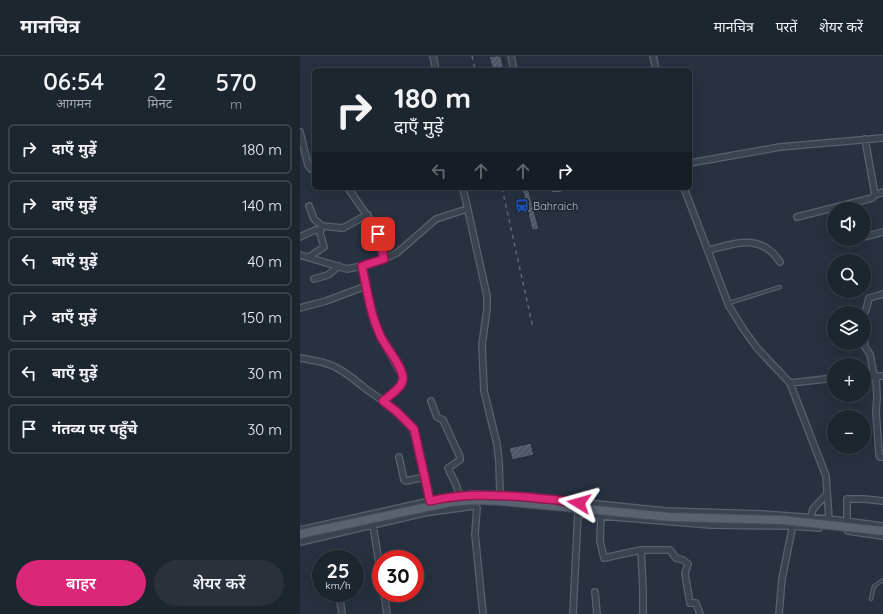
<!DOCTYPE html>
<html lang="hi">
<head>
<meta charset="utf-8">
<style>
  :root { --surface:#1d252f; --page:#2a313b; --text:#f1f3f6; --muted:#a0a5aa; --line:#3b424b; --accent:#db2777 }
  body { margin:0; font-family:Quicksand,"Noto Sans Devanagari",sans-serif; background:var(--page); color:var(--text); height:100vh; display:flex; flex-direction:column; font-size:15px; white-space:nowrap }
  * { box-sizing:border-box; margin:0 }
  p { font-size:13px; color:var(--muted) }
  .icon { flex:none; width:22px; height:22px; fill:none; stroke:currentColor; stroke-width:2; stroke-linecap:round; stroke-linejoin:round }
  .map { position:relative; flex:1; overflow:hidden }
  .panel { display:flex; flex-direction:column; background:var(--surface); width:300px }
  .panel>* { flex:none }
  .guide { position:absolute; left:12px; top:12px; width:380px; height:122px; border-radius:6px; box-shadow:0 4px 16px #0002,0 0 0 1px var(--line); background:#1d252f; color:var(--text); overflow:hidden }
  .controls { position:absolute; left:527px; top:146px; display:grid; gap:8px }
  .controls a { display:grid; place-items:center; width:44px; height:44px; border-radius:50%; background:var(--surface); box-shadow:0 4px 16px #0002,0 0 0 1px var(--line); font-size:20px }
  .speed { position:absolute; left:12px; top:494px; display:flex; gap:8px; font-size:20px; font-weight:700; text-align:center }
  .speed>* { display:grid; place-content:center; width:52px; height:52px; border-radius:50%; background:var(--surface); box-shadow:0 4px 16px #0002,0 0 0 1px var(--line); line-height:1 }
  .speed small { font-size:10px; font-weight:400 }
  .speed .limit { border:6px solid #d22; background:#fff; color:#111 }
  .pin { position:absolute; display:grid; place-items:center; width:34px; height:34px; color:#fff; margin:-17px; border-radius:8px; box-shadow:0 2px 6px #0006 }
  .me { position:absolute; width:44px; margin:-22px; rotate:278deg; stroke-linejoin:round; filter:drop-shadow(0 0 3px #0008) }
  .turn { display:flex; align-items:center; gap:14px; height:84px; padding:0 16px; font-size:18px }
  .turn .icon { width:52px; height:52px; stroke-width:2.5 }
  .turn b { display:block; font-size:28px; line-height:34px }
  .lanes { display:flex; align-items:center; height:38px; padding:0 16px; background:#0003; justify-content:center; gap:20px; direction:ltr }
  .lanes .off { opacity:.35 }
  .eta { display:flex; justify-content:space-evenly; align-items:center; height:68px; text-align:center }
  .eta b { font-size:24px; font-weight:600; line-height:28px }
  .action { display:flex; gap:8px; margin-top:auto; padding:8px 16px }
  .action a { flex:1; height:46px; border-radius:24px; background:var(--accent); color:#fff; font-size:16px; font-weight:600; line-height:46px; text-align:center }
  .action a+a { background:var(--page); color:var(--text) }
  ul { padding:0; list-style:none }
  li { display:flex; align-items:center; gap:12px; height:50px; margin:0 8px 6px; padding:0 8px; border:2px solid var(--line); border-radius:6px }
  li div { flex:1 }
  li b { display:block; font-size:15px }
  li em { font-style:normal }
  header { display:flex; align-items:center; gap:24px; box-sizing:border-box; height:56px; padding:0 20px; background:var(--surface); border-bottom:1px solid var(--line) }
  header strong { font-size:19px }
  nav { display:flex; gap:22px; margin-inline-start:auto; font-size:14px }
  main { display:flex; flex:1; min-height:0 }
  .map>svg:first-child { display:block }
  .building { fill:url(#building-hatch); stroke:#222a36 }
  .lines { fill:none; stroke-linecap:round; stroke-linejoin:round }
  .service-casing { stroke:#59616c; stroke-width:4.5 }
  .minor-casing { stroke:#59616c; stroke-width:8 }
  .service { stroke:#3b434f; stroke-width:2.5 }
  .minor { stroke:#3b434f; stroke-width:5.5 }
  .rail { stroke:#5e6775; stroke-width:1.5; stroke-dasharray:4 4; stroke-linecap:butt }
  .primary-bridge-casing { stroke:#454c58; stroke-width:10; stroke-linecap:butt }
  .primary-bridge { stroke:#59626f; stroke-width:8 }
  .route-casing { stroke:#8e194d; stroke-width:10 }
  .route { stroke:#db2777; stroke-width:7 }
  .labels { text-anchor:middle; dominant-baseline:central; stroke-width:3.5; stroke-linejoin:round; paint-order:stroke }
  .poi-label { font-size:11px; fill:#b8bec9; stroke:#202834; text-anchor:start }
</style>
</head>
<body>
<header>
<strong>मानचित्र</strong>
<nav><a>मानचित्र</a><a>परतें</a><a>शेयर करें</a></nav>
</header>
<main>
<section class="panel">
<div class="eta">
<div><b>06:54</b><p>आगमन</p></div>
<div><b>2</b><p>मिनट</p></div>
<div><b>570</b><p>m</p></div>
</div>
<ul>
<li><svg class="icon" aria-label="right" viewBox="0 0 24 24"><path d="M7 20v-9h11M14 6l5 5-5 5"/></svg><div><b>दाएँ मुड़ें</b></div><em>180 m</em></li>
<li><svg class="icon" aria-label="right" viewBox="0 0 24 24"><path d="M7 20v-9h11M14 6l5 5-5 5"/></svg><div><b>दाएँ मुड़ें</b></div><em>140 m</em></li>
<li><svg class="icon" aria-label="left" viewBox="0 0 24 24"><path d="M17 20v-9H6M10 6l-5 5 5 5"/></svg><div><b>बाएँ मुड़ें</b></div><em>40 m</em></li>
<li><svg class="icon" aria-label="right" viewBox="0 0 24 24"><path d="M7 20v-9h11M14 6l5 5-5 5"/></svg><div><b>दाएँ मुड़ें</b></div><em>150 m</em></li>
<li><svg class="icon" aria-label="left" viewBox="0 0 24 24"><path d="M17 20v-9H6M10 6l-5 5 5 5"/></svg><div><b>बाएँ मुड़ें</b></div><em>30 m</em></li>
<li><svg class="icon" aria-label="arrive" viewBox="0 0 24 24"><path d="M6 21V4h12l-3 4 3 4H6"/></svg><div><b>गंतव्य पर पहुँचे</b></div><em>30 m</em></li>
</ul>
<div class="action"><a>बाहर</a><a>शेयर करें</a></div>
</section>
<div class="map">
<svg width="583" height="558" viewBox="0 0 583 558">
  <defs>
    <pattern id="building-hatch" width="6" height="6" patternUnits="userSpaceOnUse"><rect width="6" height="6" fill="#4e5867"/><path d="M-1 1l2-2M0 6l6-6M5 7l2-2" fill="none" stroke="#656e7b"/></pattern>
  </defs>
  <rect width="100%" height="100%" fill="#27313f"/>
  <path class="building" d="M193,0H201L204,14H193L189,1Z
    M222,132H228L239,173L232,174Z
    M231,387L234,399L212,404L209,392Z"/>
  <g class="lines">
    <defs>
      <path id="service" d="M429,247L480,231
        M571,543L574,530L583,524"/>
      <path id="minor" d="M133,0L136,14
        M211,0L214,14
        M353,0L356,14
        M0,76L8,109L11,113H14
        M565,83L575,139
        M390,107L480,91L583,82
        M48,132L75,171L78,178L84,203
        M163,132L187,240V253L182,289L184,335L197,388L199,406L200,439
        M254,132H259
        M384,132L429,250L444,274L457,292L490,327L526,420L529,463
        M9,150L14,163L22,170L43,172L63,161L68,159
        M497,161L572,142L575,139L583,136
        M0,181L15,174H21
        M564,181L583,176
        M544,183L545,185L553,183
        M409,194C437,187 461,177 480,206
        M0,199L47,213L62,210
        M9,201L24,191L20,177L22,170
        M14,223L28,219L39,210
        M0,252L26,245L66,230
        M564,257L566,254L569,242L583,238
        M564,280L565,291L570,298L574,320
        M0,302C11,304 23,305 33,310C45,315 56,325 66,333C83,345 101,357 113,373L130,445
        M576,320L577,342L576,355L579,398L580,401H583
        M564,321L583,320
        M490,327L534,322
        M83,345C92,338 103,332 102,319L80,280L74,266L62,210L80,205L97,197L136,163L167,153
        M131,345L137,361L143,364L160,401V404L148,412C152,422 158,429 159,439
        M99,401L104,424L106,425L125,421
        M278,458L411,469L492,470L519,472
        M301,460L300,485L304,502L341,494H370L376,502L383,504L388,508L385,517L390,547H396L400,558
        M511,461L513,453L527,438
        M547,465V443H564L583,445
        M73,469L81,520
        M0,474L139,443L173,438L200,439L249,443L365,455L462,458L529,463L583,470
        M548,475L583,480
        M0,486L124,457L174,450L177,452L175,478L183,558
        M341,494L343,533V558
        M295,536L297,558
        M39,537L42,558
        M84,537L87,558
        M273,558L278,456
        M479,558L482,523L493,468"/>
    </defs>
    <use href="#service" class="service-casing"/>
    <use href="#minor" class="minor-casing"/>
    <use href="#service" class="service"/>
    <use href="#minor" class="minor"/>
    <path class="rail" d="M172,0L175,14
      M202,132L233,272"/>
    <defs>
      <path id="primary-bridge" d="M0,478L151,446L174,444L201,445L370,461L482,464L583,475"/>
    </defs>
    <use href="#primary-bridge" class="primary-bridge-casing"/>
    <use href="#primary-bridge" class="primary-bridge"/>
  </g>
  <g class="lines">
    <defs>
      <path id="route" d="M78,178L84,203L62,210C67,233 70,257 80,279C85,291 103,310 103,323C102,332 90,339 83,345L97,356L114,373L130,445C164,437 192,439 226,441C244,443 262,444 279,447"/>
    </defs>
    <use href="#route" class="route-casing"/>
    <use href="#route" class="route"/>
  </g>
  <defs>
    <symbol id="station-bare" viewBox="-9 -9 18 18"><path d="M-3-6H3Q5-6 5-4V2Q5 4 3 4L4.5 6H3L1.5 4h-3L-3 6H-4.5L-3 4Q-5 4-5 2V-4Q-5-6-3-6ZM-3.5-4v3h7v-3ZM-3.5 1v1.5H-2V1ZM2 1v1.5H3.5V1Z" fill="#1a4fb4" stroke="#202834" stroke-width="2.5" paint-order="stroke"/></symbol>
  </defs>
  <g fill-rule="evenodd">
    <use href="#station-bare" x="212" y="140" width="20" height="20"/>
  </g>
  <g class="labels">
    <g class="poi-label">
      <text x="233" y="150">Bahraich</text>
    </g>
  </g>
</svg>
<div class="controls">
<a><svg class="icon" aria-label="sound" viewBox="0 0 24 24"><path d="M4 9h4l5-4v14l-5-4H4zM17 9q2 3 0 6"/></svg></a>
<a><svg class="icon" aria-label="search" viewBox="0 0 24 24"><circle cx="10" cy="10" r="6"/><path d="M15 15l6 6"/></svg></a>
<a><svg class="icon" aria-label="layers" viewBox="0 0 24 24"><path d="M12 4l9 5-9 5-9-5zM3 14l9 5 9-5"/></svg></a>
<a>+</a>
<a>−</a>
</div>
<div class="speed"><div>25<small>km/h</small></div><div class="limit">30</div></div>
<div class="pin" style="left:78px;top:178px;background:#d93025"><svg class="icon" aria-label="arrive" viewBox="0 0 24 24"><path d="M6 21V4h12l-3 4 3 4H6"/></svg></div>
<svg class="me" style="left:279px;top:447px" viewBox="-20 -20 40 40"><path d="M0-17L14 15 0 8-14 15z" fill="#db2777" stroke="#fff" stroke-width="4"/></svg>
<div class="guide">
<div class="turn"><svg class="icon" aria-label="right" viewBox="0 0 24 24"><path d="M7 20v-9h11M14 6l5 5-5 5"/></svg><div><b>180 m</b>दाएँ मुड़ें</div></div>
<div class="lanes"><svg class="icon off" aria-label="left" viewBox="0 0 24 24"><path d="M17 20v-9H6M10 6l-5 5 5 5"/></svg><svg class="icon off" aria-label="ahead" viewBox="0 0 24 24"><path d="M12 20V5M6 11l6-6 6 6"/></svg><svg class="icon off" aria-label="ahead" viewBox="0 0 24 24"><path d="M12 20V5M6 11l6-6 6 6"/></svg><svg class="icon" aria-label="right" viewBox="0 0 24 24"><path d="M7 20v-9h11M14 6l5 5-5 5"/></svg></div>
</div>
</div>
</main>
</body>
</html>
